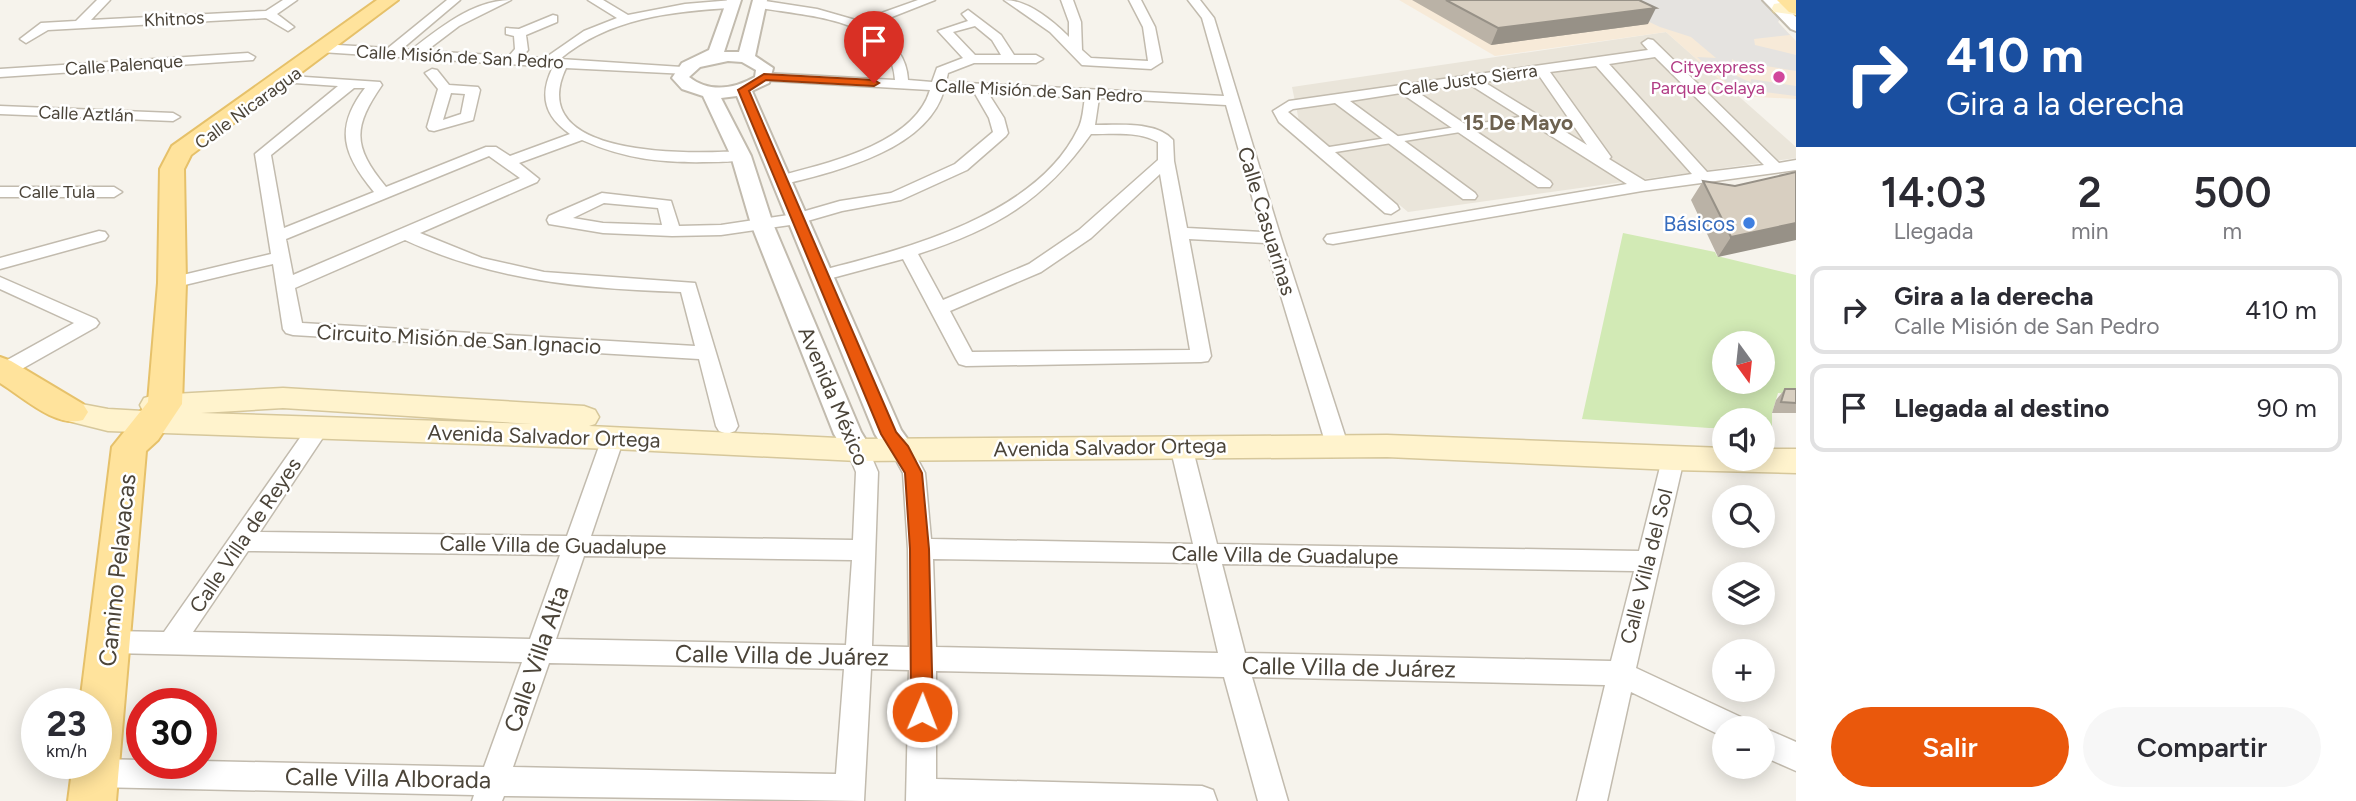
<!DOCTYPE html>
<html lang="es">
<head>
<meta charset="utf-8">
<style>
  :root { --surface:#fff; --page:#f7f7f7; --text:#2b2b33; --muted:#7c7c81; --line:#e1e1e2; --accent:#ea580c }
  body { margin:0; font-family:Figtree,sans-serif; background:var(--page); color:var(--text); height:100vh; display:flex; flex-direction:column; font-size:26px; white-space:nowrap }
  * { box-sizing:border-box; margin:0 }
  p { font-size:23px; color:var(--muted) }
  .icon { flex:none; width:38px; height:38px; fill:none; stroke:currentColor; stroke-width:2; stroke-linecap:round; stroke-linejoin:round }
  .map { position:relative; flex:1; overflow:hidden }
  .details { display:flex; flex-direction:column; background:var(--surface); width:560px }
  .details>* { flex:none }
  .hud { background:#1a4fa0; color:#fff; overflow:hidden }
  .needle { width:46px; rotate:165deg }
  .tools { position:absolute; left:1712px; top:331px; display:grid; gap:14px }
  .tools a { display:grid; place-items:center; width:63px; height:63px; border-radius:50%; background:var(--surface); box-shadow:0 4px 18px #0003; font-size:35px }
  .speed { position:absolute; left:21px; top:688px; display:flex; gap:14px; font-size:35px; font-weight:700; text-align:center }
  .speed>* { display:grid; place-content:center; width:91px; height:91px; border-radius:50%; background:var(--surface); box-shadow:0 4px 18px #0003; line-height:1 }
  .speed small { font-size:18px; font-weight:400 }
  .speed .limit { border:10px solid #d22; background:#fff; color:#111 }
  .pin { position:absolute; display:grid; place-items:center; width:60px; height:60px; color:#fff; margin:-72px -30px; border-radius:50% 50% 50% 0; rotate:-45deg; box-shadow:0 0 7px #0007 }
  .pin .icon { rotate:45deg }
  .me { position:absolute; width:77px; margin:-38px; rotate:1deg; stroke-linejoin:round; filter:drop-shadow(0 0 5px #0008) }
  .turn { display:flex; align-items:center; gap:24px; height:147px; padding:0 35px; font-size:32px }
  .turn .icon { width:91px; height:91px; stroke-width:2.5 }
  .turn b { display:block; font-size:49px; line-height:60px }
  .eta { display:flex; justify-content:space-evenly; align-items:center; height:119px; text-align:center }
  .eta b { font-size:42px; font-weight:600; line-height:49px }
  .primary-button { display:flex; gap:14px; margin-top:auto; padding:14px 35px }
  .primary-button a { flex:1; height:80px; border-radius:42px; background:var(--accent); color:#fff; font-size:28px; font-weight:600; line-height:80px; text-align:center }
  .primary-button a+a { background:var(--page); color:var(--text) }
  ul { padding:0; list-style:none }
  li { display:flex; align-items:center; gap:21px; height:88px; margin:0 14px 10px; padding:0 21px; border:4px solid var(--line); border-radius:14px }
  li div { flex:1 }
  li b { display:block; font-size:26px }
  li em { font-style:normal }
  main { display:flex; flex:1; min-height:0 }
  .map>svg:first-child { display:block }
  .residential { fill:#eae5da }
  .commercial { fill:#f7ead8 }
  .green { fill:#d2eab5; fill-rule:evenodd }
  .parking { fill:#e5e3e0 }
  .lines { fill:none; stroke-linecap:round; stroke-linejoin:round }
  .pedestrian-casing { stroke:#c2bbae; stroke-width:3 }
  .minor-casing { stroke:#c2bbae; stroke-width:3 }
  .tertiary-casing { stroke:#c2bbae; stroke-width:4 }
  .secondary-casing { stroke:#d6c79b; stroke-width:3 }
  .primary-casing { stroke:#e6c16a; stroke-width:4 }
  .pedestrian { fill:#fff; fill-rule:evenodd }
  .minor { fill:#fff; fill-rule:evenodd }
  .tertiary { fill:#fff; fill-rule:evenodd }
  .secondary { fill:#fff3cd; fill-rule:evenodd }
  .primary { fill:#ffe39c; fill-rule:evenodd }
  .wall { fill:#bab2a6 }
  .shaded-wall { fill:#979187 }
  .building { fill:#d8cfc1; stroke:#979187; stroke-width:2 }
  .route { fill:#ea580c; stroke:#983908; stroke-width:2 }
  .hotel-dot { fill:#d1479c; stroke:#fff; stroke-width:2.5 }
  .shop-dot { fill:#3f7fe0; stroke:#fff; stroke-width:2.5 }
  .labels { text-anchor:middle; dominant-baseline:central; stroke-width:5; stroke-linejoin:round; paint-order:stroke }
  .far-street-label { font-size:18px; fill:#4b4439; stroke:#fff }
  .far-hotel-label { font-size:18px; fill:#b23c85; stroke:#fff; text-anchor:end }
  .far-quarter-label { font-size:21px; font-weight:bold; fill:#6e6250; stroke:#fff }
  .street-label { font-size:21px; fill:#4b4439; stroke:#fff }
  .shop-label { font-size:21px; fill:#366cbe; stroke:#fff; text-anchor:end }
  .near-street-label { font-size:24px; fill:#4b4439; stroke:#fff }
</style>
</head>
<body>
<main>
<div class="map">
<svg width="1796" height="801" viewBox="0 0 1796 801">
  <rect width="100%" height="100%" fill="#f6f3ec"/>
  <path class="residential" d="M1666,32L1796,147V158L1408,212L1299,121L1292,87Z"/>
  <path class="commercial" d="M1399,0H1762L1781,17L1778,22L1796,41V99L1738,96L1666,32L1495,56Z"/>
  <path class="green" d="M1623,233L1715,252L1717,256L1796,275V394L1778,393L1772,413V427H1762V420H1724V428H1709L1582,419ZM1724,343H1762V382H1724Z"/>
  <path class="parking" d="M1602,0H1762L1781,17L1778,22L1790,35L1754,39L1755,45L1796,55V71L1766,66L1756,62V65L1736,62L1732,59V63L1726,65L1731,73L1745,80L1751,82V79L1796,86V96L1733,88L1697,57L1716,58L1691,37L1660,27Z"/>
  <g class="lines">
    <defs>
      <path id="pedestrian" d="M1532,115L1536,116V120L1323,154L1317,151L1323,148Z"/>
      <path id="minor" d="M97,0H110L91,20L266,11L283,0H297L277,14L294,27L288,31L266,18L48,30L26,43L20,39L41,23L76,21Z
        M447,0H460L402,49L411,50C440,28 473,0 511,0L459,26L426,51L509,56L515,49L514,36L506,34V28L519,29L553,15L557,16V22L526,35L528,50L522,57L545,58L584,31L617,18L588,0H603L628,15L685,4L733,0L739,4L733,8C672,11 609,18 560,59L682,67L687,68V74L566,68C523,159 691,154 741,151L746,153L749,156L746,159C734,162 721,162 709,162C661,163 625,159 582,140L519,163L539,179L537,182L420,233L482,258L544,272L695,283L738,426L735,431L727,434L719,431L716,426L699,359L293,335L286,333L283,329L273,264L172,288L163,283L166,279L271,254L255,154L338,86L280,82L273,78L275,75L380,82L382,85C353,127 352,146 386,187L486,147H496L510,156L570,134C544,116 539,95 553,67L321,52L315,48L321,44L388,48ZM354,88H365C334,128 343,155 374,192L284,228L271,155ZM489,156L520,178L293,275L286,239ZM405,240C494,281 585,289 681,292L695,346L302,323L295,288Z
        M759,0L817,9L859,21L918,0H935L869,26C890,38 907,55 908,80L932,82L937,68L963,58L938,31L968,21L962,14L968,10L1001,35L1014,55H1036L1043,59L1036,63H974L948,73L946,82L1224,96L1202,18L1188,0H1200L1214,18L1281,238L1348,445L1345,451L1337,453L1329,451L1326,445L1265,243L1189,239L1211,356L1208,361L1201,362L966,366L959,364L956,359L903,259L821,281L812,276L815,272C901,250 1036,217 1078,129C1083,120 1083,108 1085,98L988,93L1004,118L1008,133L1006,136L967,170L901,200L842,211L797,224L721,235L672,236L603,233L549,224L547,220L549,216L602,193L671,201L679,226L721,225L795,214L840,201L891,193L955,164L993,132L989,118L974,92L944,90C927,151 833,172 781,185L775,183L773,180L775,177C824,164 914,145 930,90L759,80V74L764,73L895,80C892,16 800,16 755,7V1ZM975,26L992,40L1001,55H975L953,32ZM1099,98L1226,105L1262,232L1187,228L1174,161L1173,140C1156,121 1118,125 1095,125ZM1091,134C1112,134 1139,131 1158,142V160L1079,230L1029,264L943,300L918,254C995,229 1044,201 1091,134ZM1160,174L1190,350L972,352L950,311L1041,272L1091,238ZM604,203L658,208L662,225L603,223L573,218Z
        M1004,0C1028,0 1053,21 1069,37V22L1061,0H1073L1081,22L1082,50L1091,58L1148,61L1143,27L1129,0H1141L1155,27L1162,62L1151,69L1082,65L1050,32Z
        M1648,39L1653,40L1779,163L1796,160V170L1642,191L1333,244L1327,243L1324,239L1327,235L1627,184L1469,84L1416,91L1550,181L1552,184L1550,187H1538L1401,93L1350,101L1475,193L1477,196L1475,199H1463L1335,103L1293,109L1288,112L1397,205L1399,209L1391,214L1385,213L1279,122L1273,111L1289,101L1648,50L1642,43ZM1655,57L1764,165L1707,172L1609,64ZM1596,66L1692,174L1645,181L1609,159L1611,157L1550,72ZM1538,74L1587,145L1484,82Z
        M248,53L255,57L253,60L0,77V69Z
        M432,69L437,70L449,85L478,87L480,90L473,120L434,131L429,130L427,127L438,89L425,73ZM451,93L465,94L461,114L443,120Z
        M0,106L173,113L180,117L173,121L0,114Z
        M0,187H114L122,192L114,197H0Z
        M99,231L105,232L108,236L105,240L0,269V258Z
        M0,277L96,319L99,323L96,327L11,375L0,376V364L74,323L0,289Z
        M319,419L327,422L330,427L260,532L567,536L602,438L605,433L613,430L621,433L624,438L591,536L853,540L856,472L847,450L850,444L858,442L866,444L878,472L872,646L909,647L908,549L903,473L891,451L894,445L902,443L910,445L925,473L931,539L1193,544L1170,446L1173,440L1181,438L1189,440L1192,446L1217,544L1639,551L1662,459L1665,453L1673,451L1681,453L1684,459L1636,668L1745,719L1749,728H1724V737L1631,692L1607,801H1577L1605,685L1252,677L1288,801H1258L1224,677L936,671V779L1202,786L1213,790L1217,801H906L909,670L871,669L864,801L504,796L502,801H472L474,795L94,787L84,783L79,773L84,763H96V759L142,760V763L201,761L484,767L522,662L111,653L102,650L98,642L102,634L111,631L164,632L311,422ZM248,551L560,555L530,639L193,632ZM584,556L852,560L846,645L556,639ZM933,559L1197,563L1218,653L936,647ZM1222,564L1634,571L1611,661L1245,653ZM549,663L844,669L836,774L513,767Z
        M1762,727L1796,742V771L1762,756Z"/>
      <path id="tertiary" d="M727,0H741L724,52H739L753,0H767L755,56L773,68L769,83L752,91L901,430L916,451L912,458C892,464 885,450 875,434L737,96L721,98L751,156L773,224L861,432L872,450L868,457L858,460L848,457L834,434L751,224L731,156L703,96L682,89L672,78L682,63L709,50ZM728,61L742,62L756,70L755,77C734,89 709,93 689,77L700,67Z
        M1763,0H1778L1796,17V31L1791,29Z"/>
      <path id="secondary" d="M1780,3L1796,5V15L1774,12L1772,8L1774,4Z
        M283,388L584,406L595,410L599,417L595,424L589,426L858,439L1387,435L1724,448V458H1762V449H1796V473L1673,470L1387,457L858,461L613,449L108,431L60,419L56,412L60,405L71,402L108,409L143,411L140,405L144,398L155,395ZM283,408L533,424L201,413Z"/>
      <path id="primary" d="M377,0H398L191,155L184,169L186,283L182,404L158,440L146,451L116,801H68L73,763H96V704H80L112,447L148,402L158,283L160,169L172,146Z
        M1777,0H1796V14L1789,12Z
        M0,357L11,361L83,404L88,412L83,420C55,428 23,397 0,383Z"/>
    </defs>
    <use href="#pedestrian" class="pedestrian-casing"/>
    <use href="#minor" class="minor-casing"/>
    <use href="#tertiary" class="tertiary-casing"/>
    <use href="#secondary" class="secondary-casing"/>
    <use href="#primary" class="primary-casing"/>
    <use href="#pedestrian" class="pedestrian"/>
    <use href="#minor" class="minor"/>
    <use href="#tertiary" class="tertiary"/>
    <use href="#secondary" class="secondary"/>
    <use href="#primary" class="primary"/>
  </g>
  <path class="wall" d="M1412,0H1639L1648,24L1491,45Z
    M1796,172L1718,257L1691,200L1703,181L1735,186Z
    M1785,389H1796V413H1772L1776,400Z"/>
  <path class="shaded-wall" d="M1656,8L1648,24L1491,45L1498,28Z
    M1796,223V240L1718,257L1731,237Z"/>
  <path class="building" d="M1446,0H1639L1656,8L1498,28Z
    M1796,172V223L1731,237L1703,181L1735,186Z
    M1785,389H1796V403L1781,402Z"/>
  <path class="route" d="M764,74L874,80L879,83L874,86L766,80L749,91L896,432L908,446L922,473L929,549L933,712L930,719L922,722L915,719L911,712L910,549L905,473L881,434L738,90Z"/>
  <circle class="hotel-dot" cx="1779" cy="77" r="7"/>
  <circle class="shop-dot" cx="1749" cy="223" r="7"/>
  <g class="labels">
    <g class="far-street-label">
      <text transform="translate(174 19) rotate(-3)">Khitnos</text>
      <text transform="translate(460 57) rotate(3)">Calle Misión de San Pedro</text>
      <text transform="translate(124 65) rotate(-4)">Calle Palenque</text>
      <text transform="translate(1468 80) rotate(-8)">Calle Justo Sierra</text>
      <text transform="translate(1039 91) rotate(3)">Calle Misión de San Pedro</text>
      <text transform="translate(248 108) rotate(-36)">Calle Nicaragua</text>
      <text transform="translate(86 114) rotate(2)">Calle Aztlán</text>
      <text x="57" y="192">Calle Tula</text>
    </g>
    <g class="far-hotel-label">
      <text x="1765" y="67">Cityexpress<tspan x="1765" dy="21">Parque Celaya</tspan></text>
    </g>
    <g class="far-quarter-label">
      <text x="1518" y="122">15 De Mayo</text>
    </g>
    <g class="street-label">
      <text transform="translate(1267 221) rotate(73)">Calle Casuarinas</text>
      <text transform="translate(459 339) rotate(3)">Circuito Misión de San Ignacio</text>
      <text transform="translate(834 396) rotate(67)">Avenida México</text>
      <text transform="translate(544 436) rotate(2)">Avenida Salvador Ortega</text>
      <text transform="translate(1110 447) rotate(-1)">Avenida Salvador Ortega</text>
      <text transform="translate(245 535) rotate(-56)">Calle Villa de Reyes</text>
      <text transform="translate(553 545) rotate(1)">Calle Villa de Guadalupe</text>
      <text transform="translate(1285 555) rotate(1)">Calle Villa de Guadalupe</text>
      <text transform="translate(1646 566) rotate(-76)">Calle Villa del Sol</text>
    </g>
    <g class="shop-label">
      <text x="1735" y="223">Básicos</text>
    </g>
    <g class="near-street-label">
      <text transform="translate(117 570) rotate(-84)">Camino Pelavacas</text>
      <text transform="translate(782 655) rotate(1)">Calle Villa de Juárez</text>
      <text transform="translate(536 659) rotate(-71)">Calle Villa Alta</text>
      <text transform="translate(1349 667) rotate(1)">Calle Villa de Juárez</text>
      <text transform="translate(388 778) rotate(1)">Calle Villa Alborada</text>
    </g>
  </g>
</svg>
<div class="tools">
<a><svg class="needle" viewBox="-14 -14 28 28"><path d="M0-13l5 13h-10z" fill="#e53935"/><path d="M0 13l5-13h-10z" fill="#7c7c81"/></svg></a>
<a><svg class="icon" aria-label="sound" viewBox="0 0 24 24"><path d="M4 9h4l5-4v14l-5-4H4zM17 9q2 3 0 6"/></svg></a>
<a><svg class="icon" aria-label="search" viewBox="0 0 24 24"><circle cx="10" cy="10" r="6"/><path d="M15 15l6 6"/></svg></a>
<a><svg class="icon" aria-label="layers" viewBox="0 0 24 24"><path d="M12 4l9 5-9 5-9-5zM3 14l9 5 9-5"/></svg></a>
<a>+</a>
<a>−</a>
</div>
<div class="speed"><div>23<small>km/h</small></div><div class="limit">30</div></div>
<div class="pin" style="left:874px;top:83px;background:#d93025"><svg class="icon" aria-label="arrive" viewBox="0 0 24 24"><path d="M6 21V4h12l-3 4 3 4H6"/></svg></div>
<svg class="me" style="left:922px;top:712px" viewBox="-20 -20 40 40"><circle r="17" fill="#ea580c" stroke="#fff" stroke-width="3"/><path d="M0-11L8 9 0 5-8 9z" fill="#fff"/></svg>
</div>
<section class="details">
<div class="hud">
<div class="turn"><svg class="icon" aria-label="right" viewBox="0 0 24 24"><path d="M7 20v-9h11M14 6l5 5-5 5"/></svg><div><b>410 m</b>Gira a la derecha</div></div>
</div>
<div class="eta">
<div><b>14:03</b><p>Llegada</p></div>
<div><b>2</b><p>min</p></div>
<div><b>500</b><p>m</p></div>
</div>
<ul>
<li><svg class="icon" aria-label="right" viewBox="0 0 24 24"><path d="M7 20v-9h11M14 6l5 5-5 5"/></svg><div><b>Gira a la derecha</b><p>Calle Misión de San Pedro</p></div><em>410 m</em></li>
<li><svg class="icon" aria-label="arrive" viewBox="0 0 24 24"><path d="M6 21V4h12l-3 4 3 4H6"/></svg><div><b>Llegada al destino</b></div><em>90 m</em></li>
</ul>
<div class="primary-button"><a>Salir</a><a>Compartir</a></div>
</section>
</main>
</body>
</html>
